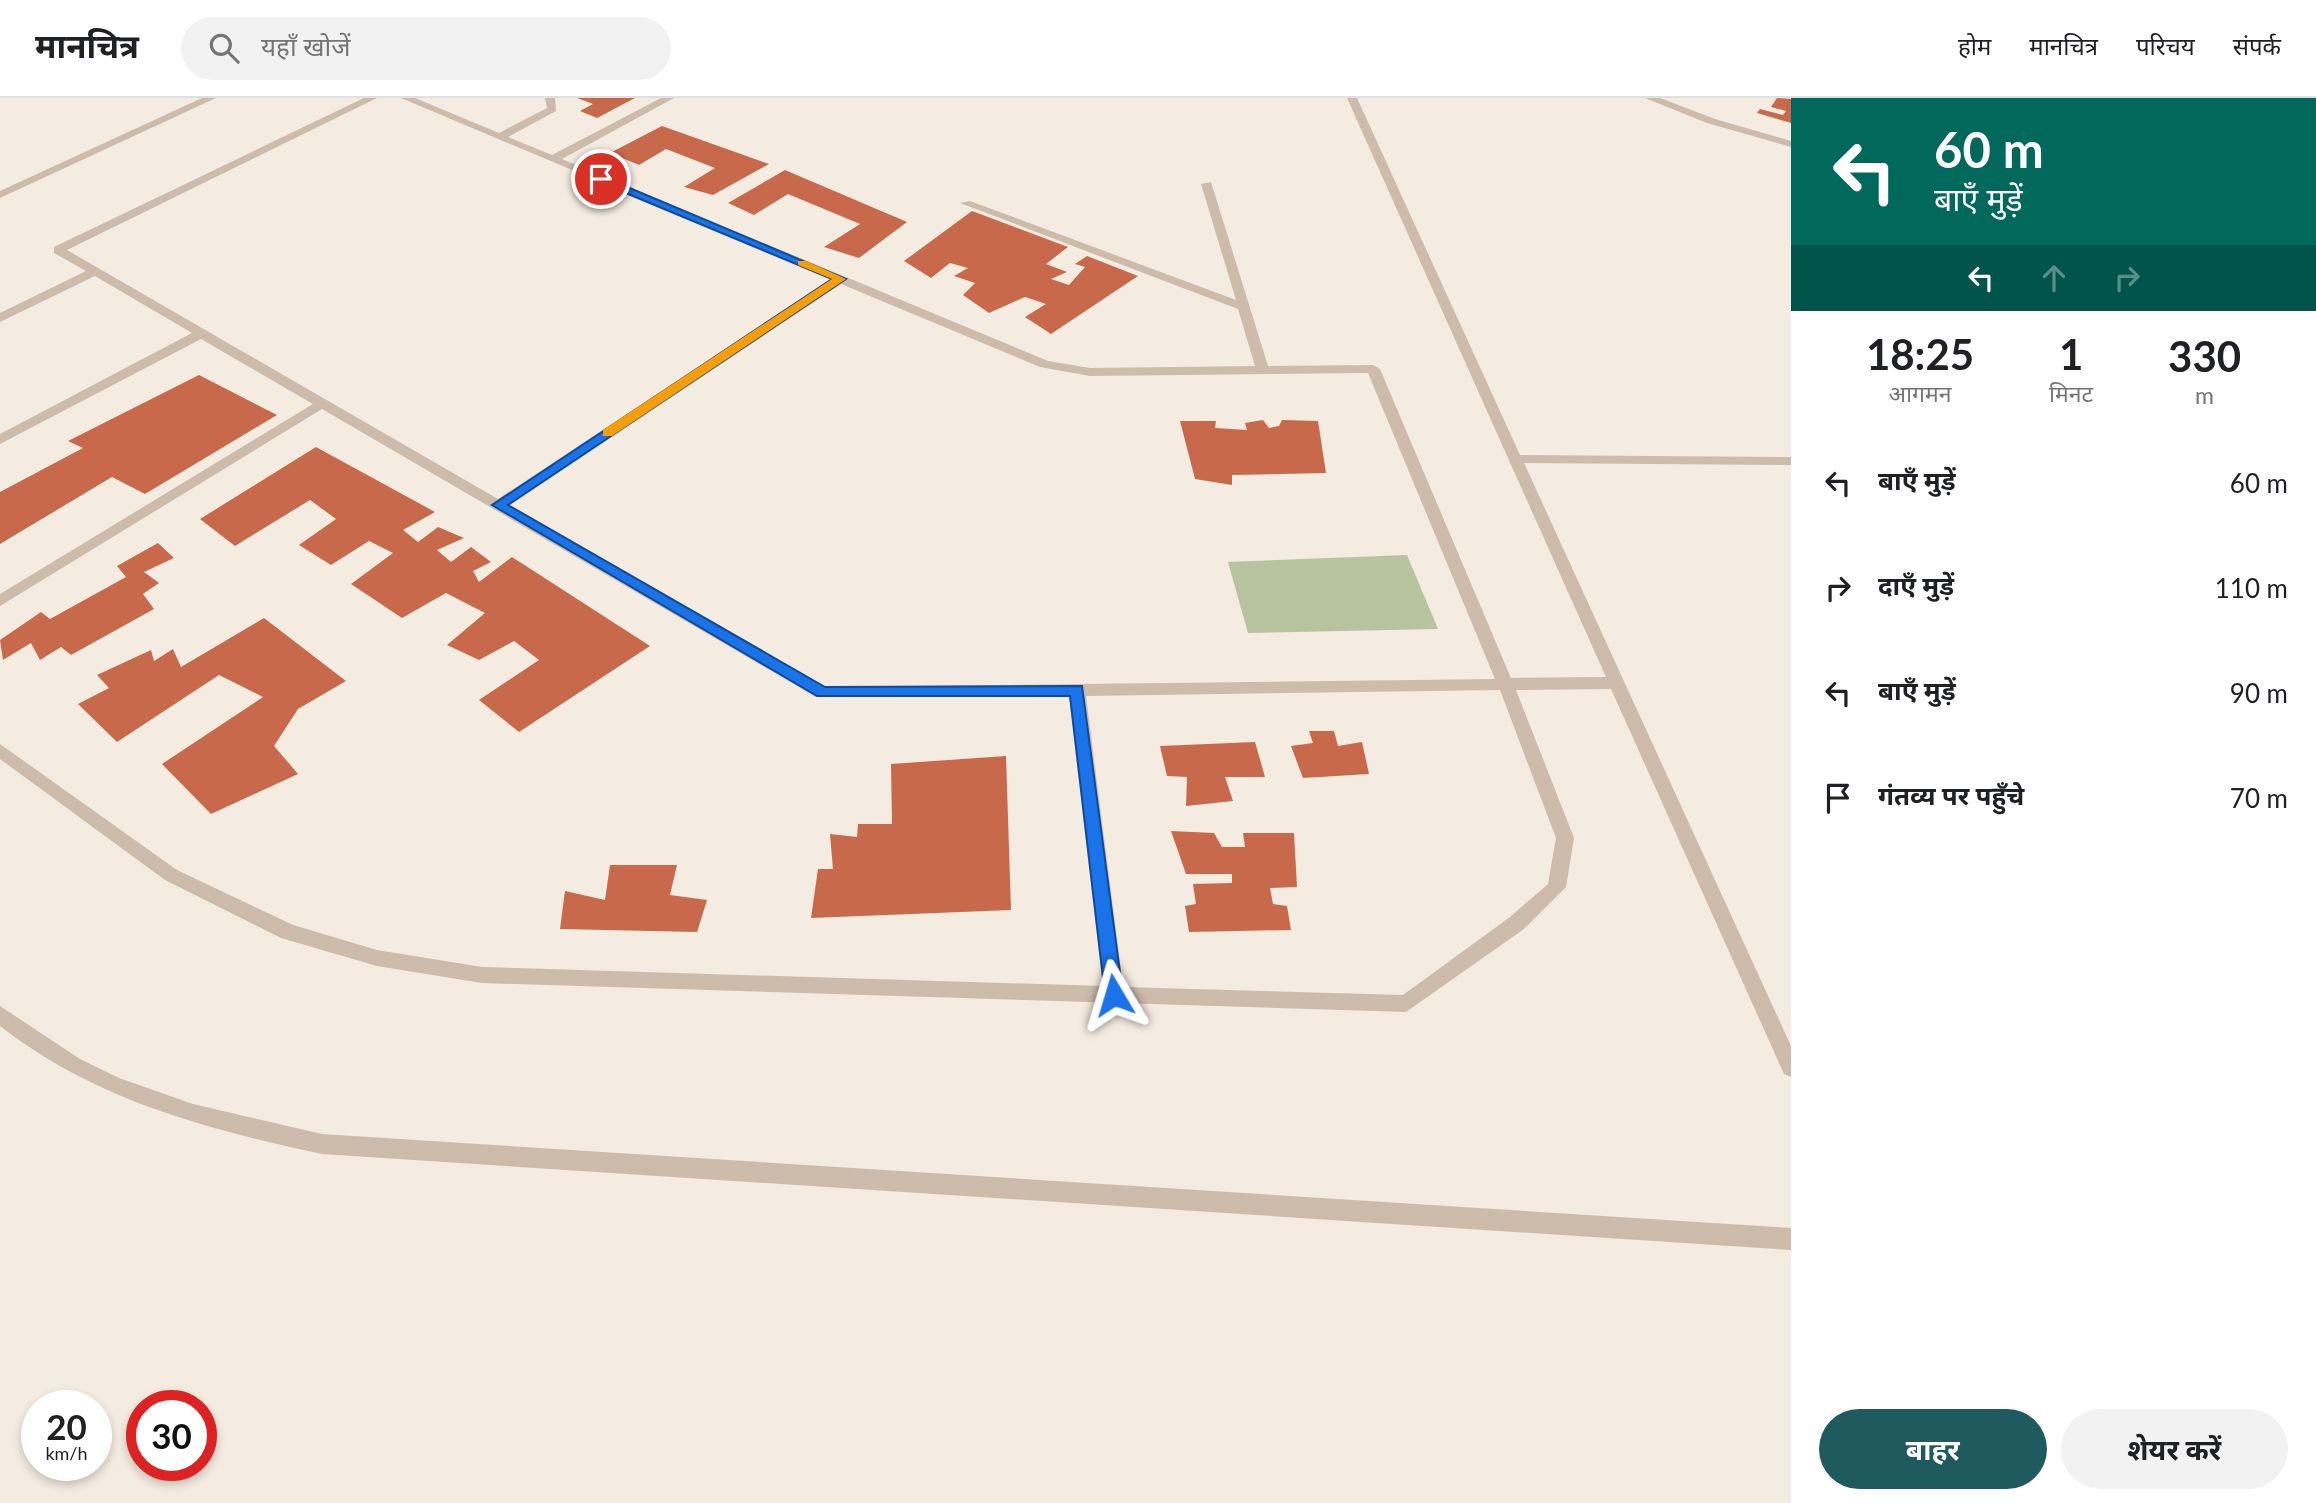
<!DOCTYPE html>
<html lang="hi">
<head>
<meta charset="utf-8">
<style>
  :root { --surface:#fff; --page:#f2f2f2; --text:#202124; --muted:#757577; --line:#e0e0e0; --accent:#1f5a5e }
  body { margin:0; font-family:Lato,"Noto Sans Devanagari",sans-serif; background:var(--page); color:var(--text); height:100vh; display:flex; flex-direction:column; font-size:26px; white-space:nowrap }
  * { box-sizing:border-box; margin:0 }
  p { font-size:23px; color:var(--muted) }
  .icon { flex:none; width:38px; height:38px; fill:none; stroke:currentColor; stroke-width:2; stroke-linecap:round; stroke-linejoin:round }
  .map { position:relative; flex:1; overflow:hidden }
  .sheet { display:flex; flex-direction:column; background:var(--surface); width:525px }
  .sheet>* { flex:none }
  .guide { background:#00695c; color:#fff; overflow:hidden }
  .speed { position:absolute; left:21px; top:1292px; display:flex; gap:14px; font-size:35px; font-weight:700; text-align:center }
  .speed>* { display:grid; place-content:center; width:91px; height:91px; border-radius:50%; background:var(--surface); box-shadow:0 4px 10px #0003; line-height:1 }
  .speed small { font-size:18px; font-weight:400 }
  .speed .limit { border:10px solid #d22; background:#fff; color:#111 }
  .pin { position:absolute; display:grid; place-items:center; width:60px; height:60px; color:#fff; margin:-30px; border:4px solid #fff; border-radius:50%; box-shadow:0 2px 7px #0007 }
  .me { position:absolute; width:77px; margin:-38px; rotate:353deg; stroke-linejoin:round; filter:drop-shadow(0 0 5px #0008) }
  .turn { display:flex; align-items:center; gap:24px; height:147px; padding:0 28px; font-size:32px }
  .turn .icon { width:91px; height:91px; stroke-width:2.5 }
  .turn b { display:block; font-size:49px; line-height:60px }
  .lanes { display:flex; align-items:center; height:66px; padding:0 28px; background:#0003; justify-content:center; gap:35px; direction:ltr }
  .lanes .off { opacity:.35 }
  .eta { display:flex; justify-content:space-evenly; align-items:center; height:119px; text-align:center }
  .eta b { font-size:42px; font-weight:700; line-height:49px }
  .cta { display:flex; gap:14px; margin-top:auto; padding:14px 28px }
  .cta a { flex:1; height:80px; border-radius:42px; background:var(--accent); color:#fff; font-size:28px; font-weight:700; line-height:80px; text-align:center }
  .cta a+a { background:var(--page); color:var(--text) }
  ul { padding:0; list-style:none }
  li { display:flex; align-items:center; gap:21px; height:105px; padding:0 28px }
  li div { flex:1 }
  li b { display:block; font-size:26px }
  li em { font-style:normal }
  header { display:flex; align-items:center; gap:42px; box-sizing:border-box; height:98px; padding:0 35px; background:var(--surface); border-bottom:2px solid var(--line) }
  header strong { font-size:33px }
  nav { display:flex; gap:38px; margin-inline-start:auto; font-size:24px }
  .search { width:490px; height:63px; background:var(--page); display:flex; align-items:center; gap:18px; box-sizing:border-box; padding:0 24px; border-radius:38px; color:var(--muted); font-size:26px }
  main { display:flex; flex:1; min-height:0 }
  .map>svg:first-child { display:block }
  .green { fill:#b8c4a0 }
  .building { fill:#c8694b }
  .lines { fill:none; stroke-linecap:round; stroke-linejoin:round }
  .minor { fill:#cdbbac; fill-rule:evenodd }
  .route { fill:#1a73e8; stroke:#114b97; stroke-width:2 }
  .slow { fill:#f59e0b }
</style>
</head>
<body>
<header>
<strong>मानचित्र</strong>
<div class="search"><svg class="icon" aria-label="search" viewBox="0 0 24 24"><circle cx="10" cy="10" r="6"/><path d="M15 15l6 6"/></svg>यहाँ खोजें</div>
<nav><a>होम</a><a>मानचित्र</a><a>परिचय</a><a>संपर्क</a></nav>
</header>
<main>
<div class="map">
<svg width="1791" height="1405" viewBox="0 0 1791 1405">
  <rect width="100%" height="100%" fill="#f4ebe1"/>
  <path class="green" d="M1407,457L1438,531L1248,535L1228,464Z"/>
  <path class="building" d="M577,0H635L597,20L580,13L593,6Z
    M1777,0L1791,1V25L1757,15L1760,11L1783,17L1786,13L1771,9Z
    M662,28L769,66L713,97L684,89L715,70L666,51L639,67L610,55Z
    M785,72L907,124L859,160L824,149L860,126L788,96L754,117L728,105Z
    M972,113L1068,149L1046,166L1067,174L1051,181L1069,187L1085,169L1075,166L1087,158L1138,178L1051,236L1025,219L1046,206L1025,199L989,215L963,197L975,185L954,178L968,170L950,165L931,180L904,163Z
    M199,277L277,317L145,396L112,379L0,446V394L83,350L68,343Z
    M1263,322L1269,330L1279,328L1282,322L1318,323L1326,375L1232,377V387L1195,381L1180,323H1216L1215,330L1247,332L1245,325Z
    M316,349L435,414L403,432L418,444L438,429L464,440L437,452L451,464L471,449L491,464L473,473L479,484L512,459L650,548L519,634L479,602L539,562L514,543L479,562L447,547L485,515L446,495L402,520L351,486L393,455L369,443L331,467L299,447L336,421L310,402L235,448L200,421Z
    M158,445L174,460L144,474L159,485L143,496L154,511L71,557L61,549L40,562L31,545L3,562L0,542L41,514L50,521L126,479L117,468Z
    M264,520L346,583L298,611L274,648L298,676L211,716L162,666L263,599L219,577L117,644L78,606L109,590L97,577L151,552L154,563L173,551L181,569Z
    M1309,633H1334L1338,648L1362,644L1369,676L1303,680L1291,648L1313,645Z
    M1255,644L1265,679H1225L1233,703L1186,708L1187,679L1167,678L1160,648Z
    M1006,658L1011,812L811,820L818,771H833L830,736L857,739L858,726H892L891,666Z
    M1171,733L1214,735L1222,749H1245L1243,735H1294L1297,789L1270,790L1273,806L1287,808L1291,832L1189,834L1185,808L1196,806L1193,786L1232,785V776H1186Z
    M610,767H677L670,797L707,802L697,834L560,831L565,793L605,802Z"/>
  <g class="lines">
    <path class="minor" d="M202,0H216L0,100V93Z
      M364,0H377L67,152L498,401L831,181L401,0H415L499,35L547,10L545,0H555L556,13L508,39L552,57L661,0H674L562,61L1048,263L1090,270L1255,268L1238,211L960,105L970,103L1236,202L1201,86L1211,84L1268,268L1373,267L1380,271L1511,580L1606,579L1347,0H1357L1520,357L1791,359V367L1524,365L1791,948V979L1784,976L1611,591L1516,592L1574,740L1566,789L1524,831L1406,914L482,885L377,868L281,840L165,782L0,661V646L177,772L293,827L377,852L482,869L1103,888L1069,598L816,599L322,311L0,508V496L313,306L201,241L0,346V336L192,235L95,178L0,224V215L86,173L54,155V149ZM841,186L1040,269L1090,278L1368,275L1495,581L825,589L509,407ZM1500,592L1556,740L1548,786L1510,819L1403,897L1123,889L1086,598Z
      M1645,0H1660L1715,21L1791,43V49L1707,25Z
      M0,908L80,961L119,980L193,1006L322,1036L1791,1130V1152L322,1056C206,1031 95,1002 0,928Z"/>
  </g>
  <path class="route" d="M601,78L846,181L508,407L825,589L1082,588L1123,897L1120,903H1108L1105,897L1070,598H817L492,407L832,181L597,83V79Z"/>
  <path class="slow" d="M798,163H806L846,181L612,338H603V332L832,181L798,167Z"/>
</svg>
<div class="speed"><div>20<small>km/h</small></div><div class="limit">30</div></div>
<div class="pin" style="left:601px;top:81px;background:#d93025"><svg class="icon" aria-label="arrive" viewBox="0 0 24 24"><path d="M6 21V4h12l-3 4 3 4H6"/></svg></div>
<svg class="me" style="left:1114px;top:897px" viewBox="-20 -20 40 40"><path d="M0-17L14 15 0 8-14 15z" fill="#1a73e8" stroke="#fff" stroke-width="4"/></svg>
</div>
<section class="sheet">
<div class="guide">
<div class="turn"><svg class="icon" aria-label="left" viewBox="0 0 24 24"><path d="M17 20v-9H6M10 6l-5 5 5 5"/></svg><div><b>60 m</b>बाएँ मुड़ें</div></div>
<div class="lanes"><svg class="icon" aria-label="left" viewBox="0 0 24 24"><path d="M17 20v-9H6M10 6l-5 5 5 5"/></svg><svg class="icon off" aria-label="ahead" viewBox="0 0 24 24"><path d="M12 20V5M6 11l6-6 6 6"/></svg><svg class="icon off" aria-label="right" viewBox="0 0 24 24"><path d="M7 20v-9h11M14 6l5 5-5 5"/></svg></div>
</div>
<div class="eta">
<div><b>18:25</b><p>आगमन</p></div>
<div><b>1</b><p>मिनट</p></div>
<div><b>330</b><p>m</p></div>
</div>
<ul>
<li><svg class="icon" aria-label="left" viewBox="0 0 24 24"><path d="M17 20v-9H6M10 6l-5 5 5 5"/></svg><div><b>बाएँ मुड़ें</b></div><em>60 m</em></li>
<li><svg class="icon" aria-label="right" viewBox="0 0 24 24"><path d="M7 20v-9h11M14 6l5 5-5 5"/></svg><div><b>दाएँ मुड़ें</b></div><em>110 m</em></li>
<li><svg class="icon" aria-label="left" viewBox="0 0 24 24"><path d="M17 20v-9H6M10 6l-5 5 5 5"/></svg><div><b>बाएँ मुड़ें</b></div><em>90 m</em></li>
<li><svg class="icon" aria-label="arrive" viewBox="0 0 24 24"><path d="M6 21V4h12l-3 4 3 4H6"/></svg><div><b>गंतव्य पर पहुँचे</b></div><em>70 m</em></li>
</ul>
<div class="cta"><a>बाहर</a><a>शेयर करें</a></div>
</section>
</main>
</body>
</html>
